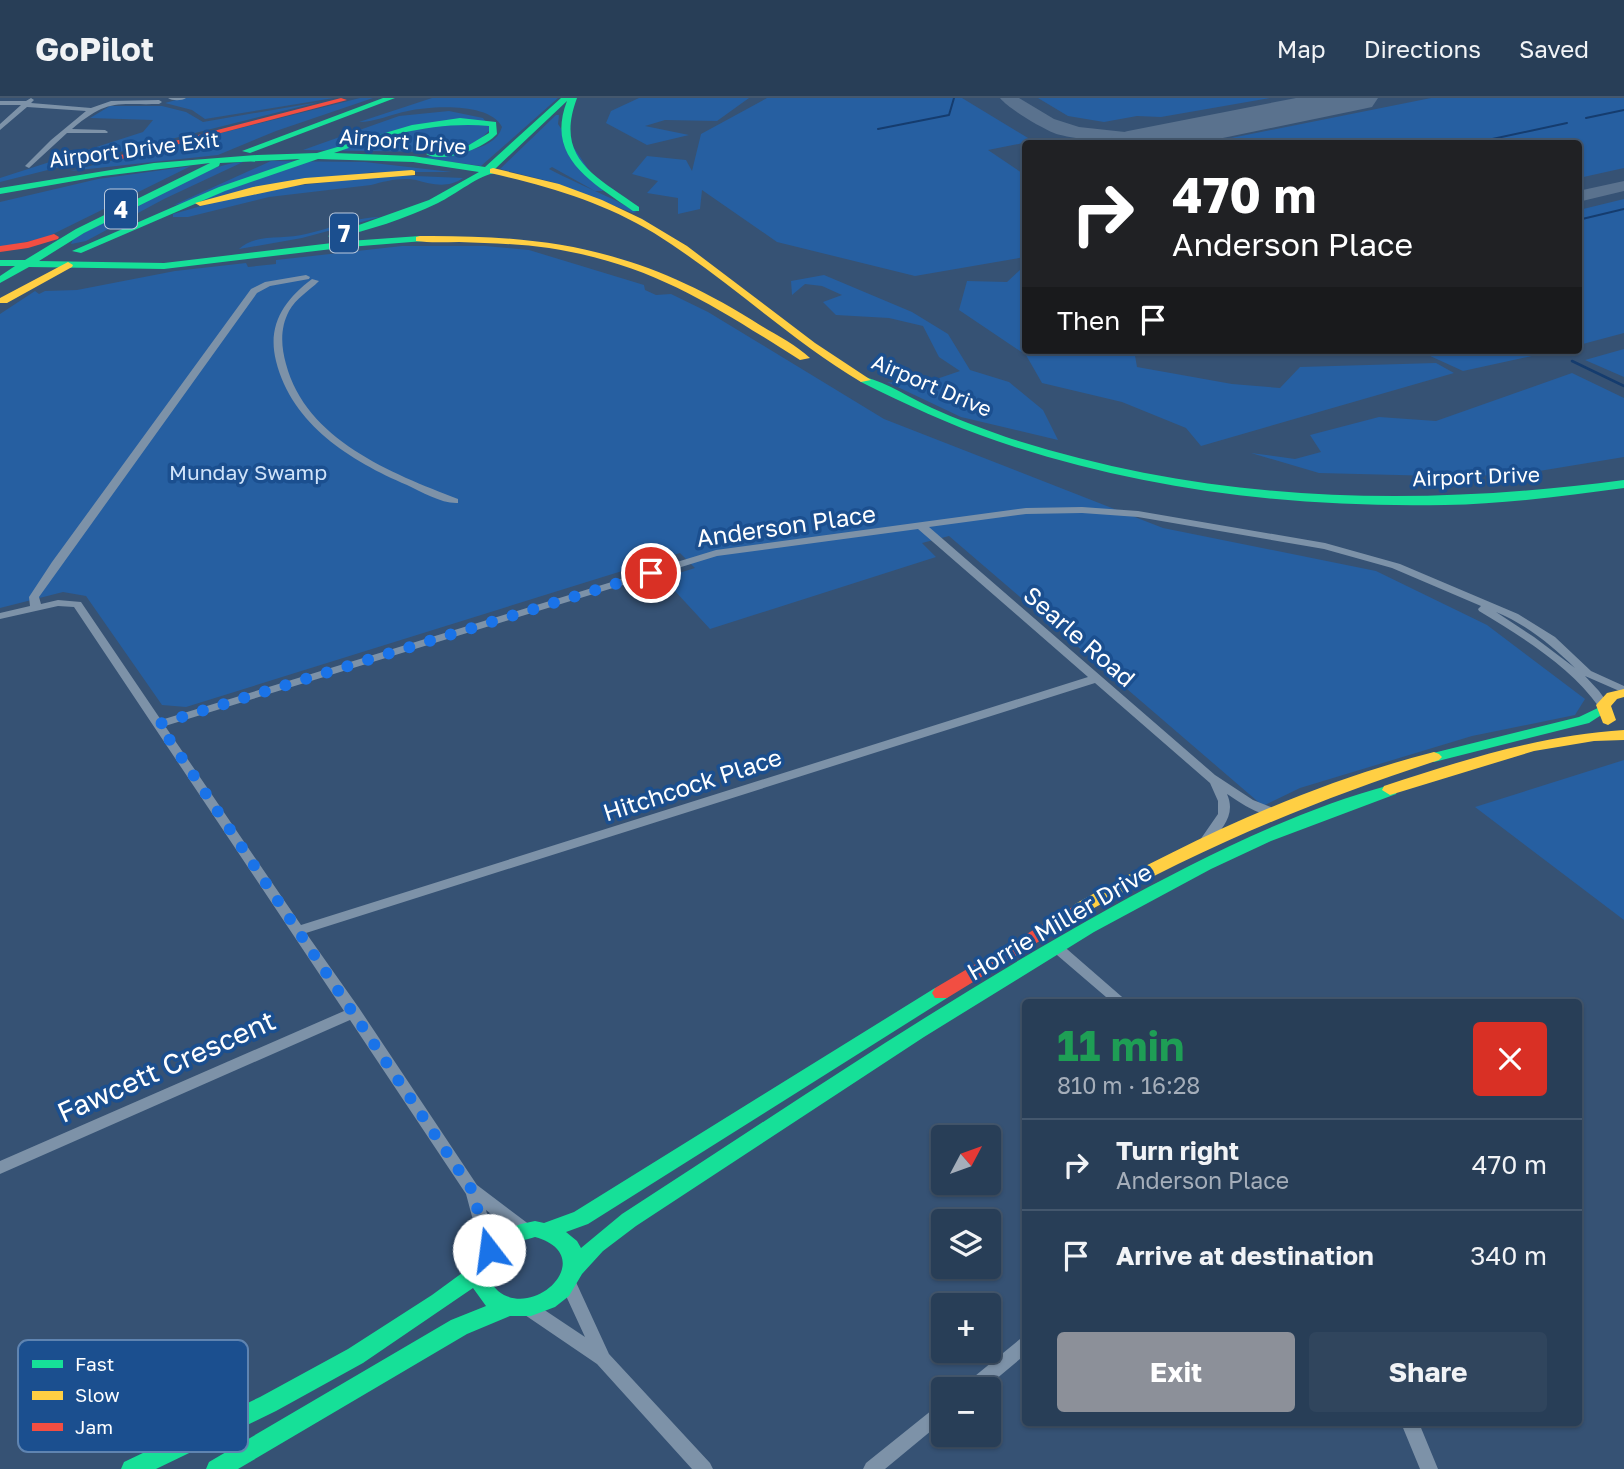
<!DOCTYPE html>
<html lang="en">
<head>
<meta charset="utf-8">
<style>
  :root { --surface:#283e57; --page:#30455d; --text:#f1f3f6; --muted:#a5aeba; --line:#44576d; --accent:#8c9099 }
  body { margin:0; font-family:"Golos Text",sans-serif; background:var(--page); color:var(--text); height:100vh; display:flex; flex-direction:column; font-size:26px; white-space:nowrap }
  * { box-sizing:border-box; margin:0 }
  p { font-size:23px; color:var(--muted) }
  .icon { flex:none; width:38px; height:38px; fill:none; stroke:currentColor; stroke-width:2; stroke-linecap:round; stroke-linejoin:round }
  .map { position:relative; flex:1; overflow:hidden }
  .panel { position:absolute; left:1022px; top:901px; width:560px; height:427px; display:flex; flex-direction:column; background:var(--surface); border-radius:7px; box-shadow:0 2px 5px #0004,0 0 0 2px var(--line) }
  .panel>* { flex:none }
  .guide { position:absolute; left:1022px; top:42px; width:560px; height:214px; border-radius:7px; box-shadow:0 2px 5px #0004,0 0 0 2px var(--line); background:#202124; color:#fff; overflow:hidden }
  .needle { width:46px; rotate:49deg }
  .buttons { position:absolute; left:931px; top:1027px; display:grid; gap:14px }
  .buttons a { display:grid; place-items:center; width:70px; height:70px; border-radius:7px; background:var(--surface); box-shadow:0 2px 5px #0004,0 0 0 2px var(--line); font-size:35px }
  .pin { position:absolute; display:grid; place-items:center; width:60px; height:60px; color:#fff; margin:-30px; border:4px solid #fff; border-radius:50%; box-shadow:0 2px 7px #0007 }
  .me { position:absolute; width:77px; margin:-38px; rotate:345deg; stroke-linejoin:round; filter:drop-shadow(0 0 5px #0008) }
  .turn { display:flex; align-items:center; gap:24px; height:147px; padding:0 35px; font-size:32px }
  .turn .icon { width:91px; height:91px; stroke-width:2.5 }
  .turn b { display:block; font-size:49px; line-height:60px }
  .then { display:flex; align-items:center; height:66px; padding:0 35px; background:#0003; gap:14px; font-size:26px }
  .round { display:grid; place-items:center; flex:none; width:74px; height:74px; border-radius:7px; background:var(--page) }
  .overview { display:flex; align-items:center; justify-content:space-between; height:119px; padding:0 35px }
  h1 { font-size:42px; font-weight:700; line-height:52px; color:#1e9e55 }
  .cta { display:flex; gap:14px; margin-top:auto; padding:14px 35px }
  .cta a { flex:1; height:80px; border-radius:7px; background:var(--accent); color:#fff; font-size:28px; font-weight:700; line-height:80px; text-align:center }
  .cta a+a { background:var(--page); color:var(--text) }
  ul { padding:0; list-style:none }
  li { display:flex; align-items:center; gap:21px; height:91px; padding:0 35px; border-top:2px solid var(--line) }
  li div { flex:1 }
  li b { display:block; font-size:26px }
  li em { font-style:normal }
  header { display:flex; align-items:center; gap:42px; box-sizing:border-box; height:98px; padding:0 35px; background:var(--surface); border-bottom:2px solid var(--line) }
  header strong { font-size:33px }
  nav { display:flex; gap:38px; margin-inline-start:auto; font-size:24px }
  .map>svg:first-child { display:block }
  .green { fill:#265fa1 }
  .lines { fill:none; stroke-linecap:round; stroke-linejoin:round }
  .stream-far1 { stroke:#153c6e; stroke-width:2 }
  .stream { stroke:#153c6e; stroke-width:2.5 }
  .taxiway { fill:#5a728e; fill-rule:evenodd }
  .runway { fill:#5a728e; fill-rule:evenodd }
  .street { fill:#7d92a8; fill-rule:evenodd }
  .fast { fill:#16e098; fill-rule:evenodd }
  .slow { fill:#ffcf43; fill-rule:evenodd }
  .jam { fill:#f24e42; fill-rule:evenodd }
  .route { stroke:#1a73e8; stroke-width:12; stroke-dasharray:0 21.6 }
  .labels { text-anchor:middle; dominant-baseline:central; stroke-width:7; stroke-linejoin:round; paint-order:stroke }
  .far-street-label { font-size:21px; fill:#fff; stroke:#1b4f8f }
  .far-park-label { font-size:21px; fill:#cfe3fa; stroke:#1b4f8f }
  .shield { fill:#1b4f8f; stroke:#bbcadd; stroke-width:2 }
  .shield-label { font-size:23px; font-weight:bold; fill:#fff }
  .street-label { font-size:24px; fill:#fff; stroke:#1b4f8f }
  .near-street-label { font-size:28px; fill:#fff; stroke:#1b4f8f }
  .key { fill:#1b4f8f; stroke:#5f84b1; stroke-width:2 }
  .key-label { font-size:19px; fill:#fff }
</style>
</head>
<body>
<header>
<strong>GoPilot</strong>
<nav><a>Map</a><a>Directions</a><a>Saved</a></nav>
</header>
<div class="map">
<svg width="1624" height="1371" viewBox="0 0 1624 1371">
  <rect width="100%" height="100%" fill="#365274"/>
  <path class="green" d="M183,0H334L205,21L192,12L165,5Z
    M360,0H373L276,33L218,57L70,73Z
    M432,0H558L481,68L422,60C444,54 494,57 502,29C490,4 430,8 408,13C392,16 375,24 359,24Z
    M639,0H749L717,23L665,22L645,28L689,37L647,47L606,25L611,13Z
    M767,0H962L1033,43L988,52L1025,77V159L915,178L777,144L702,92L700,111L678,116V100L647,95L658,83L632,76L647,58L686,62L692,73L701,36Z
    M1038,0H1270L1161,19L1137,18L1104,24L1068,18Z
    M1431,0H1624V70L1579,80L1578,46L1206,45Z
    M319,4L0,84V80L143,34L153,22L90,20L110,8H162L186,14L203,24Z
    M449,13L483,20L491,31L476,45L435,54L303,52L399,18Z
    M556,17H559L558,26L603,93H595L552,69L549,71C579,87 608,97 637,114L633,115L552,84L500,71Z
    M271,63L365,64L452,74H373L174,107Z
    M243,64L164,101L86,143L71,146L73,141C116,118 196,67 243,64Z
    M191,68L45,140L0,149V104L98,81Z
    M392,77L463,80C447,91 431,86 416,82C402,79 385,83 371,87L269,99L188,119H173V116L258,92Z
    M1624,101V235L1579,247V112Z
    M380,119L302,140L239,151C255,135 285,142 306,136C334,130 350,120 380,119Z
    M402,148H485L529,152L644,187L645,192L656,197L671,196L708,214L884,321L1163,430L1376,473L1487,527L1585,601L1575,617L1472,638L1300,690L1263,708L949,438L922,445L936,459L710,531L663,480L695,470L680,455L186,609L162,607L86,498L63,494L0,510V216L35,193L39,196L45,193L77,192L175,173L246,165L248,169L276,166V162Z
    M1025,170L1026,252H1134L1137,269L1232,286L1280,290L1300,269L1436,265L1454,275L1201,348L1186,330L1122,304L1042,285L1026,257L959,212L967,183L1007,184L1021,171Z
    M824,177L912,214L948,236L970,272L1009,284L1043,312L1058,342L961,319L887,284L919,287L960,273L939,259L923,228L889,220L836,217L823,204L842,197L822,188L805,186L792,197L791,183Z
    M1624,251V279L1585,262Z
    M1417,252H1560L1463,273Z
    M1572,275L1624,300V359L1515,377L1437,378L1319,375L1251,355L1295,361L1321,354L1310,337L1379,319L1436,323Z
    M1624,662V822L1475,709Z"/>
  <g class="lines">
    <path class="stream-far1" d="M1586,20L1624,12
      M878,31L949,17L954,0
      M1469,46L1567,25
      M1578,122L1624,111"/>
    <path class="stream" d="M1572,263L1624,288"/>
    <path class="taxiway" d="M1000,0H1019L1054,21L1079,29L1125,34L1173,31L1181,36C1168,51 1073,43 1054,35C1040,29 1009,11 1000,0Z
      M1624,83V93L1578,104V93Z"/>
    <path class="runway" d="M1296,0H1378L1372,9L1358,12L1194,46H1107L1113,37L1128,33Z"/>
    <path class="street" d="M31,0L34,2L31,5L91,10L111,3L159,2L162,4L159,6C114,7 108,1 72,31L105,32L108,34L107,35H67L29,70L25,68L51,42L86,13L27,9L0,32V26L21,7H0V3H26Z
      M168,0H186C182,3 172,3 168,0Z
      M306,177L310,179L309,181L270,188L257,195L39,499L41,506L58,502L81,504L161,622L716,452L1026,410L1082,409L1138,413L1325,445L1400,466L1518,516L1555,539L1591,573L1624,588V595L1585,578L1599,593L1609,607L1603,610L1599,609C1570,568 1522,539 1479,513L1478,511L1481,508L1392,470L1324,451L1138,419L1082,415L1026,416L929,429L1215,677L1253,702L1276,711L1278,714L1276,717C1260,719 1241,705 1227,696C1236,716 1223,730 1210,745H1202L1200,742L1218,716V703L1210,685L1095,585L306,835L359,910L477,1087L530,1127L532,1132L530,1137L524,1138L518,1137L486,1112L497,1152L495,1157L489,1159L483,1157L481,1152L466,1096L350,922L0,1076V1063L344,913L74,509L58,508L0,521V515L30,508L29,499L52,464L251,191L265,184ZM918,431L1088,579L301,827L165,628L717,458ZM1496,514C1527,527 1551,547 1575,570L1534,539Z
      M312,181L319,183C309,193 296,200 289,213C280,230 281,248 286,266C306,342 391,375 458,401V405C442,406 422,394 407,387C351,363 292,327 276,263C267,227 284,202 312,181Z
      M1055,843L1060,845L1129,905H1113L1050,851L1048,848L1050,845Z
      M569,1180L575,1182L609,1256L710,1365L713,1371H692L597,1266L522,1215L520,1210L522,1205L528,1203L534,1205L585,1239L561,1187L563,1182Z
      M1026,1239V1256L983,1292H962L964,1287L1020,1241Z
      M943,1305V1323L885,1371H863L866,1365L937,1308Z
      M1401,1325H1419L1438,1371H1420Z"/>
    <path class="fast" d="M383,0H395L250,55L242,53Z
      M561,0H577C554,61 596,78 639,109V113H633C592,84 545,60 567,3L495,71L496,75C480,76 455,97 438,105C405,121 369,132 333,141L328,138L429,102L479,74L413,64L318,61L225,93L81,155L72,153L219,89L300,61L220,65L219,68L84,135L39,163L164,165L349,143L420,138L424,139V143L349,149L164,171L29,169L0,185V178L15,168H0V162H25L76,131L210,65L103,78L0,96V90L154,65L257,57L317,55L412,27L460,20L496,24L497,36C484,50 444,66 426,56L469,47L489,35V28C436,23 384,38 334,55L413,58L485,69Z
      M865,279C888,285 910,300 932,310C956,321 981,330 1006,339C1209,405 1414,410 1624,382V390C1565,398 1505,406 1445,407C1294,410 1140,392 997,343C950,327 905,306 861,284L859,282Z
      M1602,608L1609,612L1589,625L1434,664L1426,659L1429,656L1579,619Z
      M1390,687L1396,688L1398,692L1396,696L1271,743L1211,771L1094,834L924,939L636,1128L603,1153L582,1176L569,1198L555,1209L531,1218H510L467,1236L238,1371H206L209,1364L451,1222L486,1208L473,1190L363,1265L276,1313L156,1371H121L124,1364L260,1299L348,1251L432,1197L473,1167L480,1151L497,1135L521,1126L535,1123L544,1125L574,1114L935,890H947L950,895L947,900L588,1126L566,1134L577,1143L581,1150L622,1116C783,1012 942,903 1110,810C1195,763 1296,712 1390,687ZM535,1139C596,1156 543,1216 504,1197C481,1185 493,1160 509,1148C517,1143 526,1142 535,1139Z"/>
    <path class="slow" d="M493,70L559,86L602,102L642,121L687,148L815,245L871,282L861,284C788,240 726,180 654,135C603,104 547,88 490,75V71Z
      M412,72L415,73V77L305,86L200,108L195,105L253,89L305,80Z
      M420,138C551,137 639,152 752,222C770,234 794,245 810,260L800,262C714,208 653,166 549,150C520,146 489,145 459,144C445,144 430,145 416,143V139Z
      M68,164L73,167L72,169L7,205H0V200Z
      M1624,591V599L1617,601L1611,608L1616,622L1608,627L1603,625L1596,607L1607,595Z
      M1624,632V642L1594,643L1534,653L1390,697L1382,692L1384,688C1463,662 1541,637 1624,632Z
      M1434,654L1439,656L1442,659L1439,662C1316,702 1200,750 1087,814H1075L1072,810L1075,806C1188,743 1308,686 1434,654Z"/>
    <path class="jam" d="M341,0L347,2L118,62L113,59Z
      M54,136L59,139L58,141L28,150L0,154V148L27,144Z
      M1081,804L1087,806L1090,810L1087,814L947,900H935L932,895L935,890Z"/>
  </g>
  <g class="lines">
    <path class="route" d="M489,1152L472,1092L159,626L651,475"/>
  </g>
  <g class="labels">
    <g class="far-street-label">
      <text transform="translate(403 43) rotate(5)">Airport Drive</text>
      <text transform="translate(134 51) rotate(-7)">Airport Drive Exit</text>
      <text transform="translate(932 287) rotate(23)">Airport Drive</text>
      <text transform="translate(1476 378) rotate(-2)">Airport Drive</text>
    </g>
    <g class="far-park-label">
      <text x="248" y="374">Munday Swamp</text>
    </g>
    <g class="shield">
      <rect x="105" y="91.5" width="32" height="39" rx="5"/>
      <rect x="330" y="115.5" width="28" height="39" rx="5"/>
    </g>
    <g class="shield-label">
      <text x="121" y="111">4</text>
      <text x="344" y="135">7</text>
    </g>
    <g class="street-label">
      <text transform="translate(786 427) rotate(-8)">Anderson Place</text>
      <text transform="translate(1080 538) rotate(41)">Searle Road</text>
      <text transform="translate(692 686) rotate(-18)">Hitchcock Place</text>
      <text transform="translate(1059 823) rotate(-30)">Horrie Miller Drive</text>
    </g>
    <g class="near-street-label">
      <text transform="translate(166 968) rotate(-24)">Fawcett Crescent</text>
    </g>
  </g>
  <rect x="18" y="1242" width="230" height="112" rx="10" class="key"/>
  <rect x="32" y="1262" width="31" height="8" fill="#16e098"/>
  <rect x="32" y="1293" width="31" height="9" fill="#ffcf43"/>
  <rect x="32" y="1325" width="31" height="8" fill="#f24e42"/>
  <g class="key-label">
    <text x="75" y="1273">Fast</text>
    <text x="75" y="1304">Slow</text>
    <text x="75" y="1336">Jam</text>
  </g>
</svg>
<div class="buttons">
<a><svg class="needle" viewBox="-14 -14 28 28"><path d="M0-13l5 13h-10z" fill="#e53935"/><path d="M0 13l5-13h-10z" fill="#a5aeba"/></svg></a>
<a><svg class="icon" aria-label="layers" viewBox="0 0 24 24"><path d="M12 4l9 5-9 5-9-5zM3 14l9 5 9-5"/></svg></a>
<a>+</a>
<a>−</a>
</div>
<div class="pin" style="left:651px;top:475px;background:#d93025"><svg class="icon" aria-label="arrive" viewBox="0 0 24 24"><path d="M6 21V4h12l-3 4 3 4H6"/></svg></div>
<svg class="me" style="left:489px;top:1152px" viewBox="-20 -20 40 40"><circle r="19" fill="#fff"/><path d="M0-13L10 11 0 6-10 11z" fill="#1a73e8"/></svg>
<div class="guide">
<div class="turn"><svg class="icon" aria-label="right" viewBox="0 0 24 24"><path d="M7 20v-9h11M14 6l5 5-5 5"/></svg><div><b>470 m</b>Anderson Place</div></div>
<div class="then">Then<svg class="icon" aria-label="arrive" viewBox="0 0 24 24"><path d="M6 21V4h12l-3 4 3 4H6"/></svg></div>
</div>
<section class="panel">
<div class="overview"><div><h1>11 min</h1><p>810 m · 16:28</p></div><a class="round" style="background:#d93025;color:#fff"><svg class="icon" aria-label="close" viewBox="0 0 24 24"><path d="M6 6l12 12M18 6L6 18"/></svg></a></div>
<ul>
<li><svg class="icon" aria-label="right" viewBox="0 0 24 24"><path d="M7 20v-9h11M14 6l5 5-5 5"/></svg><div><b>Turn right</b><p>Anderson Place</p></div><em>470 m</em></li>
<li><svg class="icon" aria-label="arrive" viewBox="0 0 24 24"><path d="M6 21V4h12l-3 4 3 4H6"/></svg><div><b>Arrive at destination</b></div><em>340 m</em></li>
</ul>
<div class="cta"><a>Exit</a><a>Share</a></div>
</section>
</div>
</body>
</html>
